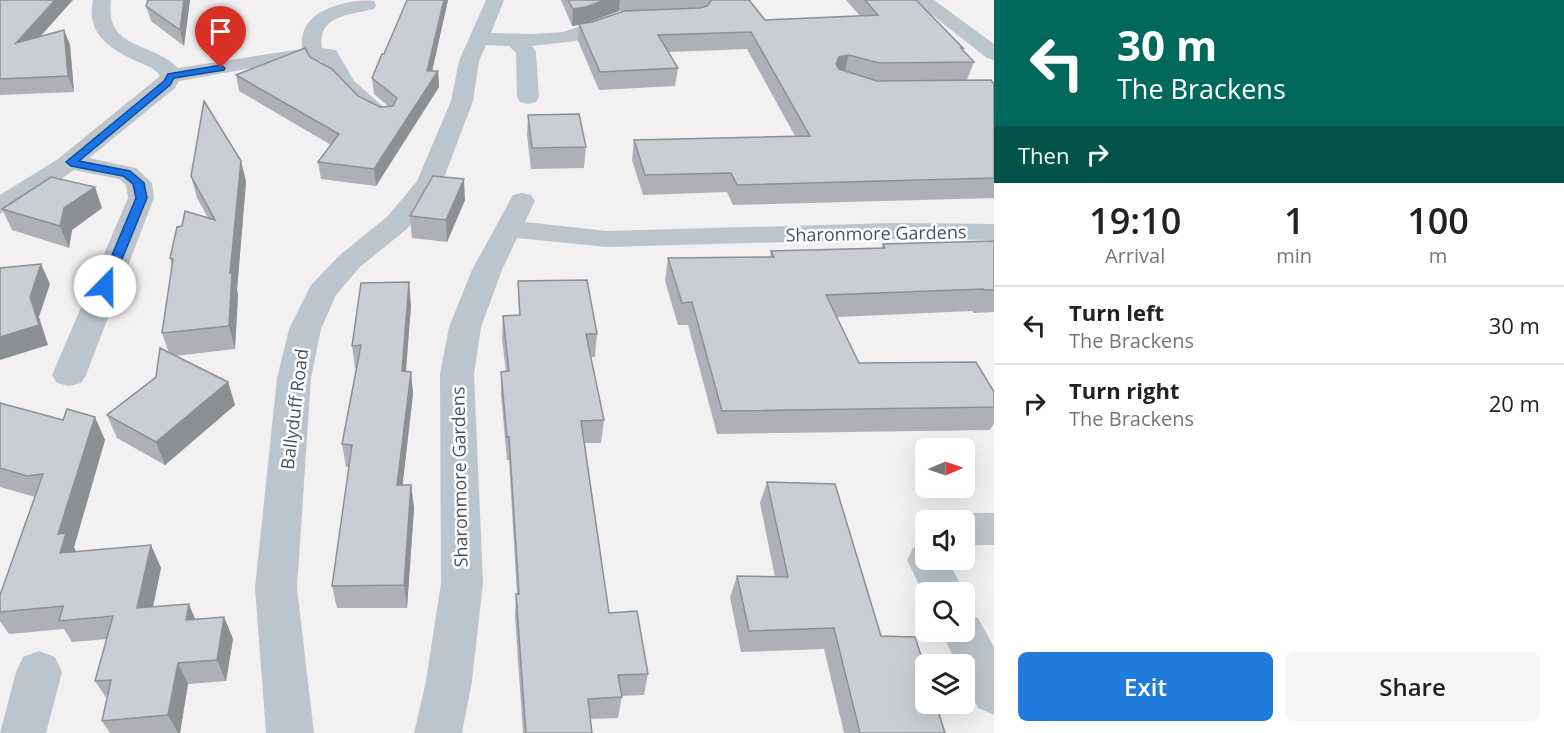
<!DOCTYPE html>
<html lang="en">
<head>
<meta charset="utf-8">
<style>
  :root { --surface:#fff; --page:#f6f6f6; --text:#222; --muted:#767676; --line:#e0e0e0; --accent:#217bdb }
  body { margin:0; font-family:"Open Sans",sans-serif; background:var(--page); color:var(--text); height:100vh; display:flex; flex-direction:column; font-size:22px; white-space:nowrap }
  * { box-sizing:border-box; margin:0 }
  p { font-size:20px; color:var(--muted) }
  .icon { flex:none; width:33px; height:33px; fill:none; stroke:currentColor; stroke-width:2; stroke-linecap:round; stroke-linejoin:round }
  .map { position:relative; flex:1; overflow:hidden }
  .side { display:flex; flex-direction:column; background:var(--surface); width:570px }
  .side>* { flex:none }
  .guide { background:#00695c; color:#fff; overflow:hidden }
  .needle { width:39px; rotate:88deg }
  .fabs { position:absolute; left:915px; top:438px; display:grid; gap:12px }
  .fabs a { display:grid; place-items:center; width:60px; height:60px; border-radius:9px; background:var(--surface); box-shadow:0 6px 24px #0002; font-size:30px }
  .pin { position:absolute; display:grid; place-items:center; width:51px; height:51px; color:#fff; margin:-62px -26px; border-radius:50% 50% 50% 0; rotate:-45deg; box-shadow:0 0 6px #0007 }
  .pin .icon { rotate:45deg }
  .me { position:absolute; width:66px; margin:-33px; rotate:22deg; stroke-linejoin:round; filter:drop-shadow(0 0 4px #0008) }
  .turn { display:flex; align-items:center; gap:21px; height:126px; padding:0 24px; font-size:27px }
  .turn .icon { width:78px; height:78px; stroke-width:2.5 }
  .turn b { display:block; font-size:42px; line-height:51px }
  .then { display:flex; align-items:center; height:57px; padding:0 24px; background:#0003; gap:12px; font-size:22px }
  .eta { display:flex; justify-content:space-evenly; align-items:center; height:102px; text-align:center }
  .eta b { font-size:36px; font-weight:600; line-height:42px }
  .primary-button { display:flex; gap:12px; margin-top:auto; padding:12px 24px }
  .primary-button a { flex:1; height:69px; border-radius:9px; background:var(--accent); color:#fff; font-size:24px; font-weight:600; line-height:69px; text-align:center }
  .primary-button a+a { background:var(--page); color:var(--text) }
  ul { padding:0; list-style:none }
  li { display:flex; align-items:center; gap:18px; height:78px; padding:0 24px; border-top:2px solid var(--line) }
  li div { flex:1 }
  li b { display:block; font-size:22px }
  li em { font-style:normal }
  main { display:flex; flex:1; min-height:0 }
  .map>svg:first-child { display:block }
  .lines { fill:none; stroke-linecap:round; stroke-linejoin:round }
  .minor { fill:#bcc5cc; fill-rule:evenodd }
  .wall { fill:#aeb0b5; fill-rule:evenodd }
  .shaded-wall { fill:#8d9093 }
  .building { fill:#cacdd2; stroke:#8d9093; stroke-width:1.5 }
  .route { fill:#1a73e8; stroke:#114b97; stroke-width:1.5 }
  .labels { text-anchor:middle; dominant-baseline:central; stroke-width:5; stroke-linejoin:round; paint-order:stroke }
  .street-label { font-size:18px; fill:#48545d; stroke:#fff }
</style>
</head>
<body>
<main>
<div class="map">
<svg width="994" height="733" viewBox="0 0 994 733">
  <rect width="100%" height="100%" fill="#f2f0f0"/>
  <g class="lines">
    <path class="minor" d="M93,0H111C104,50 153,42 178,68L302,49C299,20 321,9 345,3C355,1 364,0 374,1L376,5L374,9C350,15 317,15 322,48L336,50L354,81L385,108L382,113C355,120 331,82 321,61L286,62L179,81L175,88L89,158L136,168L152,183L154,198L86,375L81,383L69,386L57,383L52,375L128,198L126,185L119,179L74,170L33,199L0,214V195L58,159L160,76C155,68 145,65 136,61C108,48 86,33 93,0Z
      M486,0H504L491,33L534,34L563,32L620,13L627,15L630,19L627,23L576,41L532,46L536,52L539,97L536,102L528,104L520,102L517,97L516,53L509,46L486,45L479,61L473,101L442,183L408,228L360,267L336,295L321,329L311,378L297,588L314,733H266L255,588L277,378L289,329L311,285L340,255L388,216L417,181L451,101L459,61Z
      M913,0H934L994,44V60L987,58Z
      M522,193L531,195L535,201L525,222L607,231L894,223L994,224V240L894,239L607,247L517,238L502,270L481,327L474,374L483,583L472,681L462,733H414L426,681L441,583L440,374L449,327L472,270L513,195Z
      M964,513H994V545H964V520H949L950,518Z
      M926,543V560H948L964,592H926V599L907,560L913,548Z
      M964,613L978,618L994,647V715L978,708L964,681V664H957L941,632H964Z
      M39,651L55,657L62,672L46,733H0L16,672L23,657Z"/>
  </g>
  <path class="wall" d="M0,0L41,36L64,30L70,45L74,92L0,95Z
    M190,0L184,46L151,21L146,6Z
    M407,0H448L432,71H438L439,87L376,186L321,179L318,162L331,145L239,91L236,75L310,57L358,96L380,107L388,106L374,94L372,78L384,54Z
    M561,0H749L765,20L860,16L846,0H916L963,48V50L974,62L967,80L875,81L994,84V198L733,205L727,192L643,195L632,160L634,140L795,136L747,49L668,52L678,68L675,86L599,90L578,41L579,25L572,26ZM635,10L592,22L586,23L619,11Z
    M528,115L586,147L584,168L531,169L527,135Z
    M241,161L246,182L237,290L238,295L235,349L175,356L228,382L235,405L165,465L117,438L107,415L156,377L169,353L162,333L172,265L170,258L182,226L208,218L197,198L191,176Z
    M465,200L447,242L412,238L410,216Z
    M102,208L72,230L69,248L12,230L2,209Z
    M994,241V312L974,313L972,311L837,317L859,363L994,392V423L990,430L717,434L688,325H678L665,281L668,258L770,257L771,251L881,248L883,244Z
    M518,281L597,334L595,357H591L604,420L601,443H585L609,613L648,674L644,695L622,696L618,718L590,719L592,733H523L515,617L516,594H517L509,460H507L501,395V372H506L502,339L503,316L519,315Z
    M411,305L406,371L411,372L413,394L402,485H411L414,508L407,608H337L332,586L349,467H346L342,444L356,368H355L352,346Z
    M0,403L105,440L74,547L76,552L151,545L161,568L153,607L195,619L224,617L233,639L226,681L188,684L180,733H110L102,721L107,699L95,681L107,639L72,642L64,629L9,634L0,621V595L35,497L0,487Z
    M767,482L881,636L945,733H844L824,649L741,652L730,597L737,576L775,577L760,503Z"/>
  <path class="shaded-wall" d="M55,0H73L21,58L16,43Z
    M184,0H190L184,46L180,30Z
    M444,0H448L429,85L438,71L439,87L376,186L374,169Z
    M605,0H620L619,11L584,24L572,26L573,9Z
    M64,30L70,45L74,92L68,76Z
    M849,55L844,73L834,75L836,64L839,57Z
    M241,161L246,182L237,290L238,295L235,349L229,326L230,273Z
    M464,179L465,200L447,242L446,220Z
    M95,187L102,208L72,230L69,248L60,226L64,208Z
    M41,264L50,284L39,317L48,345L0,360V337L30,297Z
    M409,282L411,305L404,394L402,371Z
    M411,372L413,394L400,508L397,485Z
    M228,382L235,405L165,465L156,442Z
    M95,417L105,440L74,547L78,556L60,553L58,534Z
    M411,485L414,508L407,608L404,585Z
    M151,545L161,568L148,630L137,608Z
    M189,604L198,626L186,620Z
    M224,617L233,639L226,681L217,660Z
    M178,663L188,684L180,733H178L168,715Z"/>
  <path class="building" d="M0,0H55L16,43L64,30L68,76L0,79Z
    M148,0H184L180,30L146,6Z
    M407,0H444L427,71H438L374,169L318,162L339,134L236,75L305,48L310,57L332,69L358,96L380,107L393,106L397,98L372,78L382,54H384Z
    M568,0H605L586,7L573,9Z
    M711,0H749L765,20L878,15L865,0H916L963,48H961L974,62L879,63L849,55L839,57L836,64L839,69L877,81L991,80L994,84V178L737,185L731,173L645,175L634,140L810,136L751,32L658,35L678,68L600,72L579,24L592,22L624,11L700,8L707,6L711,1Z
    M204,101L241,161L230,273H232L229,326L162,333L173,259L170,258L177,227L182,226L185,211L215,220L191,176Z
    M579,114L586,147L532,148L528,115Z
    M433,176L464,179L446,220L410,216Z
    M51,177L95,187L64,208L60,226L2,209Z
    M994,241V290H984L983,289L826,295L859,363L976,362L994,392V407L722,411L692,302L682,303L668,258L774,257L771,251L885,248L883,244Z
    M41,264L30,297L39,325L0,337V268Z
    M587,280L597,334H586L604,420L581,421L609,613L637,611L648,674L618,675L622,697L588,699L592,733H526L516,594H519L509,437H507L501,372L509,371L503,316L520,315L518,281Z
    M409,282L402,371L411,372L397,485H411L404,585L332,586L352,445L342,444L361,345L352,346L361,283Z
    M160,348L228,382L156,442L107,415L156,377Z
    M0,403L63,420L67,409L95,417L58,534L66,533L60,553L151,545L137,608L189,604L186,620L224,617L217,660L178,663L168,715L102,721L111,680L95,681L113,616L59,621L63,606L0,612V595L43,474L27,476L0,468Z
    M767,482L835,484L881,636L915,637L926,671V704H936L945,733H860L834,628L749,631L737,576L788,577Z"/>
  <path class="route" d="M221,65L225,68L224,70L174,78L170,85L79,161L130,171L144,183L147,198L111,286L105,290L101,289L99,286L136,198L133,184L123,176L71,166L66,162L164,81L168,74Z"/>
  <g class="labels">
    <g class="street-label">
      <text transform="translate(876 233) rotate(-1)">Sharonmore Gardens</text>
      <text transform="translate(294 409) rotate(-83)">Ballyduff Road</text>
      <text transform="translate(459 477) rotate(-91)">Sharonmore Gardens</text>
    </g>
  </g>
</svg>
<div class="fabs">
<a><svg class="needle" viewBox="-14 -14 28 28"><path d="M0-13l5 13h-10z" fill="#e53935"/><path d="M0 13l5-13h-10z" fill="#767676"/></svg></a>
<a><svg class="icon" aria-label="sound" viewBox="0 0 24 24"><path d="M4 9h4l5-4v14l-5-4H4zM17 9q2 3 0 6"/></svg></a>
<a><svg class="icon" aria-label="search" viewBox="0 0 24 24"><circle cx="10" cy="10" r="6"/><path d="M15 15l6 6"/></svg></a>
<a><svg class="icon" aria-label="layers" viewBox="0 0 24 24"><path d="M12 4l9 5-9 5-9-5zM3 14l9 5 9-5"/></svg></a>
</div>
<div class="pin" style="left:221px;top:68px;background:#d93025"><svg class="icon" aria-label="arrive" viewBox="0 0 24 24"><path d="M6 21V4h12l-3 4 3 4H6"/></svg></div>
<svg class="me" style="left:105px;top:286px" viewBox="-20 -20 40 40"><circle r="19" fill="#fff"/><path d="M0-13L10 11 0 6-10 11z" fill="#1a73e8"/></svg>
</div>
<section class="side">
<div class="guide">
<div class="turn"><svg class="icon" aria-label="left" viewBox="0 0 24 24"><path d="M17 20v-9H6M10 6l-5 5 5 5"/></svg><div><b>30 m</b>The Brackens</div></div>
<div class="then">Then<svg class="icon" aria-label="right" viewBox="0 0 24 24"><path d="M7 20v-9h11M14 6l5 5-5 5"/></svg></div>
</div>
<div class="eta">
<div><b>19:10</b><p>Arrival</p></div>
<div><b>1</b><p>min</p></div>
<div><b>100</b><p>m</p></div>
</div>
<ul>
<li><svg class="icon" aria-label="left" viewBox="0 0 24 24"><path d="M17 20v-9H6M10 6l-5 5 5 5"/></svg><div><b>Turn left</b><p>The Brackens</p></div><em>30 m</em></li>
<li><svg class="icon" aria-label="right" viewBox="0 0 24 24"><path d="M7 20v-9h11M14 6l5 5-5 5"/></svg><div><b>Turn right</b><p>The Brackens</p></div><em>20 m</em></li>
</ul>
<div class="primary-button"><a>Exit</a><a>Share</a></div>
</section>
</main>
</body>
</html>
